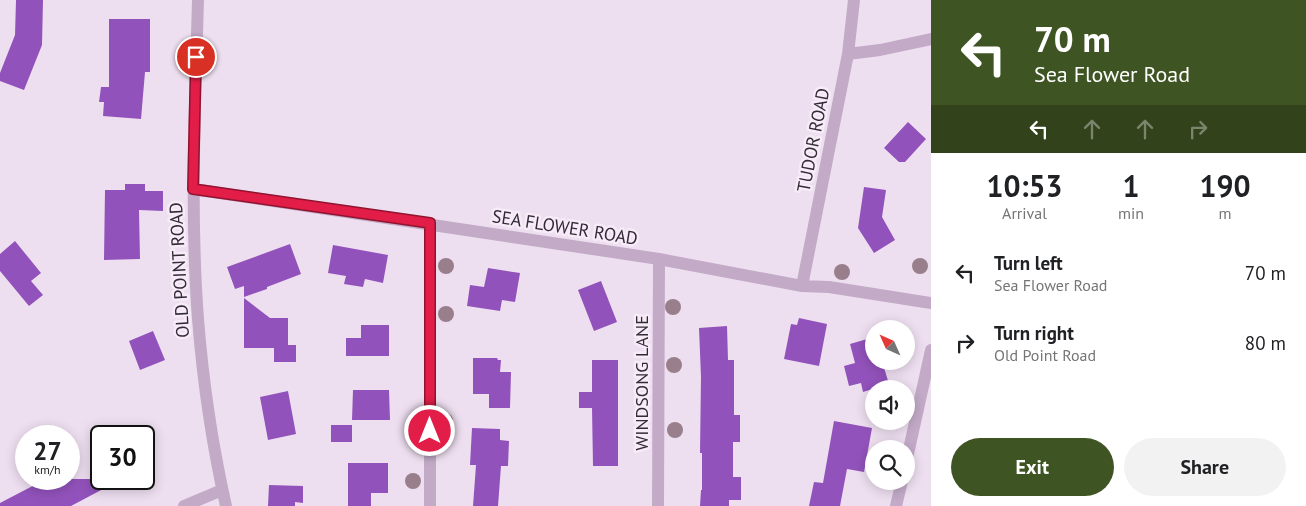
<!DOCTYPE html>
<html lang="en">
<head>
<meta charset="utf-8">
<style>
  :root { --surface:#fff; --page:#f2f2f2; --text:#202124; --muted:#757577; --accent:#3f5423 }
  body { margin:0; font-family:"PT Sans",sans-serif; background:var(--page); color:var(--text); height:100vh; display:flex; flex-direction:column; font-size:19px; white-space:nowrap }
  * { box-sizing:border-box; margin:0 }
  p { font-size:16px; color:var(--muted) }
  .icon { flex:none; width:28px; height:28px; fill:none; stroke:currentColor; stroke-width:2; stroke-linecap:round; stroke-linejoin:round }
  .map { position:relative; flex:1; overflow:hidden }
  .panel { display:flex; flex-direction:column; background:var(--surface); width:375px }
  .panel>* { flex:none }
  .guide { background:#3f5423; color:#fff; overflow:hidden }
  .needle { width:32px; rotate:315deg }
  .fabs { position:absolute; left:865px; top:320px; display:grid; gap:10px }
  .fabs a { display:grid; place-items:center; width:50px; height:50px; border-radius:50%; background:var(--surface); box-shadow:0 2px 12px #0003; font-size:25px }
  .speed { position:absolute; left:15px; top:425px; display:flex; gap:10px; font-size:25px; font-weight:700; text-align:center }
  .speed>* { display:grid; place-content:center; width:65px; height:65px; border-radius:50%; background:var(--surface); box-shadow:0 2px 12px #0003; line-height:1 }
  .speed small { font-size:12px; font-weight:400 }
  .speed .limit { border:2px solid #111; border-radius:8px; background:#fff; color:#111 }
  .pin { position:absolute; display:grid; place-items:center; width:42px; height:42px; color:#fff; margin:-21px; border:2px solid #fff; border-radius:50%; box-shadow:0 1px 5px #0007 }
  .me { position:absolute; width:55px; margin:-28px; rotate:0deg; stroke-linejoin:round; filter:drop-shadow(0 0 4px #0008) }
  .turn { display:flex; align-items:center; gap:18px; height:105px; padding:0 20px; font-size:22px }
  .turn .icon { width:65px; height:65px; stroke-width:2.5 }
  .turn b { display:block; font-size:35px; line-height:42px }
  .lanes { display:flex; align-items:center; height:48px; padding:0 20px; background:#0003; justify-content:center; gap:25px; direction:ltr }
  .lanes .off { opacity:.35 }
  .eta { display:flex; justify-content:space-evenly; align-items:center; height:85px; text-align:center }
  .eta b { font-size:30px; font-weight:700; line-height:35px }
  .cta { display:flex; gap:10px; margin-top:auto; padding:10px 20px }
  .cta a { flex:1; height:58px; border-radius:30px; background:var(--accent); color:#fff; font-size:20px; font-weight:700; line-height:58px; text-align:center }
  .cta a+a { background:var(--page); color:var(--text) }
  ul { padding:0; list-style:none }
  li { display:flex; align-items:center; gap:15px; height:70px; padding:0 20px }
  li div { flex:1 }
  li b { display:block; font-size:19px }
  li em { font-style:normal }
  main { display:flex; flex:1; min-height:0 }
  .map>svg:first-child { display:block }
  .building { fill:#9252bb }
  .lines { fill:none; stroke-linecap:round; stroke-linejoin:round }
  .street { stroke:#c3abc8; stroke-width:12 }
  .tree { fill:#987f8b }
  .route-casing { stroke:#92132f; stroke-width:12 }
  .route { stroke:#e11d48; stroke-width:9 }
  .labels { text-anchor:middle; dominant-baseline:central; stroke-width:5; stroke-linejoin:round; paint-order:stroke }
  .street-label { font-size:18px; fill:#322a36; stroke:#f7ebf8 }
</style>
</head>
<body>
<main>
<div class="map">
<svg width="931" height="506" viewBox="0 0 931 506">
  <rect width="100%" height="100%" fill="#eedff0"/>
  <path class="building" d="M16,0H43L42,45L24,90L0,81V73L15,35Z
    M109,19H150V72H145L141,119L103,116L104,102H99L101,87H109Z
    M908,122L926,139L905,162H899L884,148Z
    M125,184H145V191H163V211L139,210L140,259L104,260L105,190H125Z
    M864,187L886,190L882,217L895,240L874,253L858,228Z
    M15,241L41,273L31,281L43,295L29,306L0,271V254Z
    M290,244L301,274L267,287V289L244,297V286L235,289L227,267Z
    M333,245L388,255L383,283L365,279L363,287L344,284L346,276L328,273Z
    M488,268L520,273L515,302L502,300L500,311L467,306L470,285L484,287Z
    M601,281L617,322L594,331L578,290Z
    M244,298L270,318H288V345H296V362H274V348H244Z
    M799,318L827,324L819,366L784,359L791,324L797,325Z
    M361,325H389V356H346V338H361Z
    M727,326L728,360H734V415H740V442H733V477H741V500H729V506H700L701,490H702V453H700L701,377L699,328Z
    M153,331L165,360L140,370L129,341Z
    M874,337V361H882L889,384L863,392L861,383L849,386L844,366L855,363L850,344Z
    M473,358H497L498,360H501L500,372H511L510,408H489V394H473Z
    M592,360H618V466H593L592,408H579V392H592Z
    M353,390H389L390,420H352Z
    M288,391L296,434L268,440L260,397Z
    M834,421L872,428L864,472L847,469L840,506H809L814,482L823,483Z
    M331,425H352V442H331Z
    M472,428L500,429V440L509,441L508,466H501L498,506H473L476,465H470Z
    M348,463H388V493H371V506H348Z
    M46,479H122L71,506H0V503Z
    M269,485L303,486V503L295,502V506H268Z"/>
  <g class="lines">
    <path class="street" d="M198,0C195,106 190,213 198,319C203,382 212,444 226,506
      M848,54L880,50L931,39
      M193,189L659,259L802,286L829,287L931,303
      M430,223V506
      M802,286L848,54L854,0
      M906,463L931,350
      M184,506L222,490
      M658,506L659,259
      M896,506L902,481"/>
  </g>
  <g class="tree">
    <circle cx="446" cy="266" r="8"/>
    <circle cx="920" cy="266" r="8"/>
    <circle cx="842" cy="272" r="8"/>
    <circle cx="673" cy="307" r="8"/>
    <circle cx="446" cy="314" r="8"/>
    <circle cx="674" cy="365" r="8"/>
    <circle cx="445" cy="421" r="8"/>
    <circle cx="675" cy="430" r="8"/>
    <circle cx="413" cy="481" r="8"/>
  </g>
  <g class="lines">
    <defs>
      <path id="route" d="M196,57L193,189L430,223V431"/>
    </defs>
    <use href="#route" class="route-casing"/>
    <use href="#route" class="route"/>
  </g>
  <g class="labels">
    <g class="street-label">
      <text transform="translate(813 140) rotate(-79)">TUDOR ROAD</text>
      <text transform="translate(565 227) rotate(9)">SEA FLOWER ROAD</text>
      <text transform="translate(179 270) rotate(-93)">OLD POINT ROAD</text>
      <text transform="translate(641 383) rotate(-90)">WINDSONG LANE</text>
    </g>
  </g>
</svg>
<div class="fabs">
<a><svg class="needle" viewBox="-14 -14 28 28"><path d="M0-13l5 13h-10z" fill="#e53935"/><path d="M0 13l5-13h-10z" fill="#757577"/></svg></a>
<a><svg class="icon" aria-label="sound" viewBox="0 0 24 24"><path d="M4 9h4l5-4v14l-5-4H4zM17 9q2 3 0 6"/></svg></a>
<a><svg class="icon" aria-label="search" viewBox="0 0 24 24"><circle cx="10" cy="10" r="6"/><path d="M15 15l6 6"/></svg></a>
</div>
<div class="speed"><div>27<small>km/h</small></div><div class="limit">30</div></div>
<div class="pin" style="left:196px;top:57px;background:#d93025"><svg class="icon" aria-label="arrive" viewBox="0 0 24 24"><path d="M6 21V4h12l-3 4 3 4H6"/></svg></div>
<svg class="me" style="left:430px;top:431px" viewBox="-20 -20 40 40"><circle r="17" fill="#e11d48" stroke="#fff" stroke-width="3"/><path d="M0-11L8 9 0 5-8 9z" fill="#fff"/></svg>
</div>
<section class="panel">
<div class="guide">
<div class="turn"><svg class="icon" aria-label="left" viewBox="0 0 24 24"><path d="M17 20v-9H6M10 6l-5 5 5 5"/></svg><div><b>70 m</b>Sea Flower Road</div></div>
<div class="lanes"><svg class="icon" aria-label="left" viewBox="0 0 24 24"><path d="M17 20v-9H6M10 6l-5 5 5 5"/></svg><svg class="icon off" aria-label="ahead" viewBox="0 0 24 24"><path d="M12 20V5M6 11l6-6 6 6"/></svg><svg class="icon off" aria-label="ahead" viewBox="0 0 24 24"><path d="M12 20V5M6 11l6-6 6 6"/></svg><svg class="icon off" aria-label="right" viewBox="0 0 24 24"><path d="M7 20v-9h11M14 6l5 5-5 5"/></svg></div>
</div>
<div class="eta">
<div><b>10:53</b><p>Arrival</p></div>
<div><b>1</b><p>min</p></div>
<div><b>190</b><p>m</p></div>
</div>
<ul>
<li><svg class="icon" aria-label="left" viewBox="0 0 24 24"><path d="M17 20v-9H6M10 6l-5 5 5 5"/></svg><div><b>Turn left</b><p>Sea Flower Road</p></div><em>70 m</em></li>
<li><svg class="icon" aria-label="right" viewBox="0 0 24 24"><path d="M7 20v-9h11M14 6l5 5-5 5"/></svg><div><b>Turn right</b><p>Old Point Road</p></div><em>80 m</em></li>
</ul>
<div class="cta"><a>Exit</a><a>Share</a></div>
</section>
</main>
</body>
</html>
